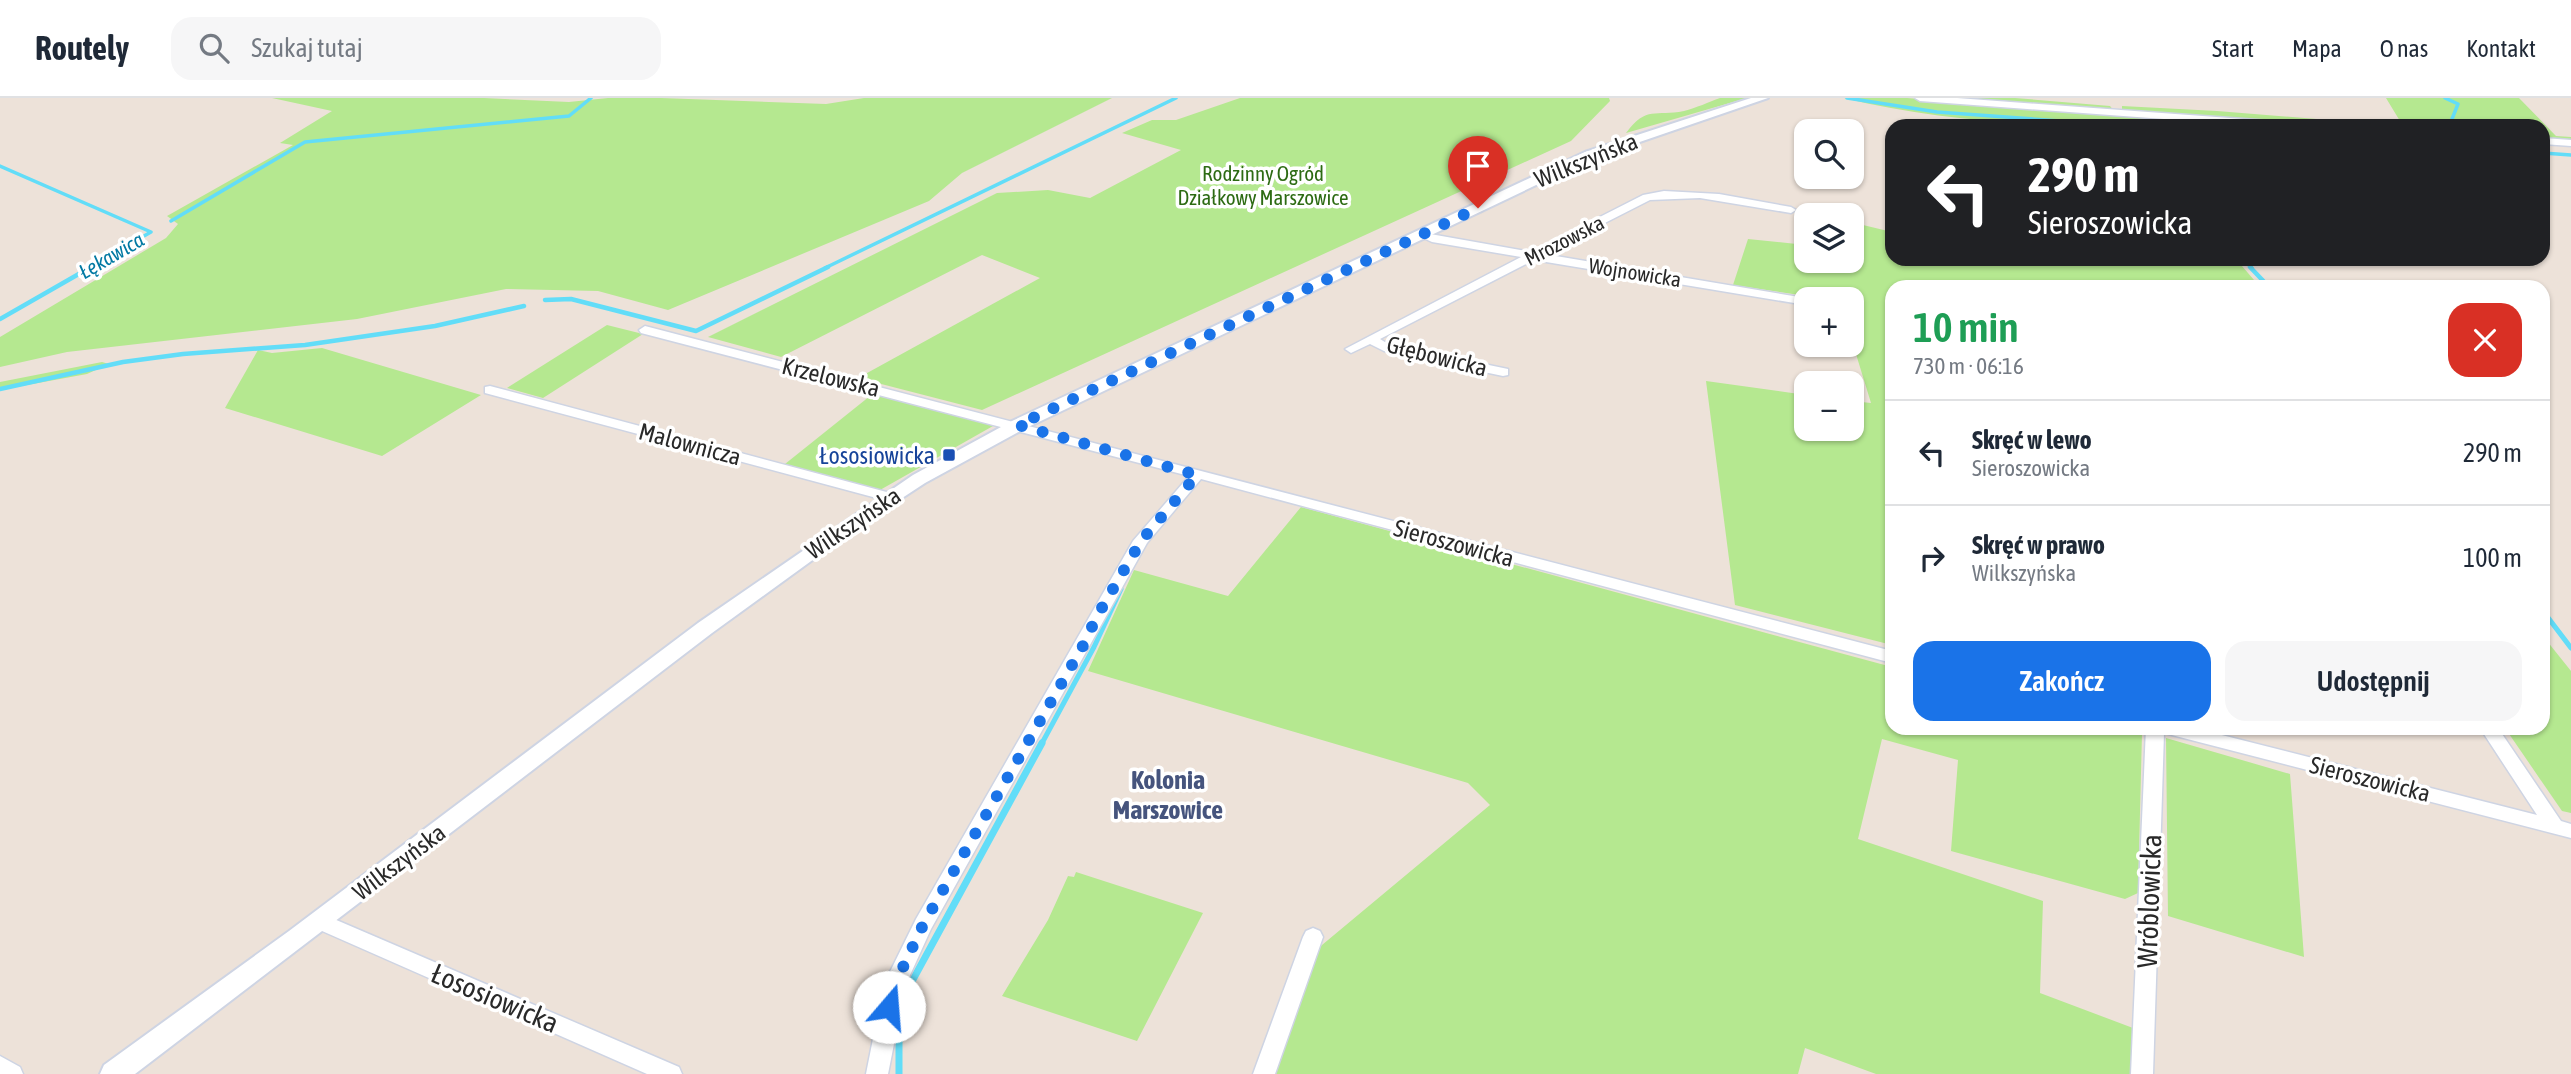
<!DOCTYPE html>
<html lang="pl">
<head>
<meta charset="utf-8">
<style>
  :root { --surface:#fff; --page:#f6f6f7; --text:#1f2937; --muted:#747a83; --line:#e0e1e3; --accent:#1a73e8 }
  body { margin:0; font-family:"Asap Condensed",sans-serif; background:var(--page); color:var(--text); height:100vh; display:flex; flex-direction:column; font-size:26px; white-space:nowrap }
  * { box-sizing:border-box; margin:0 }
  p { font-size:23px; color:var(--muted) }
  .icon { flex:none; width:38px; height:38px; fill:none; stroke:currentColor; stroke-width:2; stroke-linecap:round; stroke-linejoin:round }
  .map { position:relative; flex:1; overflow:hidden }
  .drawer { position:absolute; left:1885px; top:182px; width:665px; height:455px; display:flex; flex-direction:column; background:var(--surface); border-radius:21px; box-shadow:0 2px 5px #0004 }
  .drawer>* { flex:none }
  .top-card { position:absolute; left:1885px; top:21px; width:665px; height:147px; border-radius:21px; box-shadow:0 2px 5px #0004; background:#202124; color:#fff; overflow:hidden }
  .fabs { position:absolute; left:1794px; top:21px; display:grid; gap:14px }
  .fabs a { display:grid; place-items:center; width:70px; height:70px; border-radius:14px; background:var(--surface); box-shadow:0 2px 5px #0004; font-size:35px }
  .pin { position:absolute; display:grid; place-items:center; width:60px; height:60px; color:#fff; margin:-72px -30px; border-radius:50% 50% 50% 0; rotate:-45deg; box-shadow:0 0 7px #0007 }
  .pin .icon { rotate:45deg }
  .me { position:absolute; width:77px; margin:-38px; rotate:18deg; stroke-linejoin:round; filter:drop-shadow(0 0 5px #0008) }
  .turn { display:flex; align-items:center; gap:24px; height:147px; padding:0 28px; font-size:32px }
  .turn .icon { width:91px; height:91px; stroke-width:2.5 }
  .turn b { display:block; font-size:49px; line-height:60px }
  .round { display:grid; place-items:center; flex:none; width:74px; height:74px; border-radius:21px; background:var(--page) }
  .headline { display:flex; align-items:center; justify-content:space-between; height:119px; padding:0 28px }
  h1 { font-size:42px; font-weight:600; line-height:52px; color:#1e9e55 }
  .action { display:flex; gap:14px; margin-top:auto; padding:14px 28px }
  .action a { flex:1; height:80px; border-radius:21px; background:var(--accent); color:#fff; font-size:28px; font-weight:600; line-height:80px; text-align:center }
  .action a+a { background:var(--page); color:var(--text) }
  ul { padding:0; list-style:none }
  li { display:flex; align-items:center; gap:21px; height:105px; padding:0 28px; border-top:2px solid var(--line) }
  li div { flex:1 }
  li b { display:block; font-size:26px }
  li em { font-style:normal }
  header { display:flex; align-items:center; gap:42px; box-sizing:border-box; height:98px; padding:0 35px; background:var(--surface); border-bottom:2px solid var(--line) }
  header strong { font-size:33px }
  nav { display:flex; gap:38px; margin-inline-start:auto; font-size:24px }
  .search { width:490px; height:63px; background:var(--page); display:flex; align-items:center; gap:18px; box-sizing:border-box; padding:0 24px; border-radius:21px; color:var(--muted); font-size:26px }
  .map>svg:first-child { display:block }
  .green { fill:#b5e890 }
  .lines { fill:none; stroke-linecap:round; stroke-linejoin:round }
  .stream-far3 { stroke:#62ddf8; stroke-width:3.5 }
  .stream-far2 { stroke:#62ddf8; stroke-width:4.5 }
  .stream-far1 { stroke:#62ddf8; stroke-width:5 }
  .stream { stroke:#62ddf8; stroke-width:7 }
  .minor-casing { stroke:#ced4e3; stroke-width:3 }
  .tertiary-casing { stroke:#ced4e3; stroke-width:4 }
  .minor { fill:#fff; fill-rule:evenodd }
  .tertiary { fill:#fff; fill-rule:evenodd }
  .route { stroke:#1a73e8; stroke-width:12; stroke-dasharray:0 21.6 }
  .transit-dot { fill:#1a4fb4; stroke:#fff; stroke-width:2.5 }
  .labels { text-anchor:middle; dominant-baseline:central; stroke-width:7; stroke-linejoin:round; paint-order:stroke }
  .far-park-label { font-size:21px; fill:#2d6b13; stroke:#fff }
  .far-street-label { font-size:21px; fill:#292929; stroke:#fff }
  .far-water-label { font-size:21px; font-style:italic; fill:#0279a3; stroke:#fff }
  .street-label { font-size:24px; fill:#292929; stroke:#fff }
  .transit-label { font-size:24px; fill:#164399; stroke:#fff; text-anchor:end }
  .neighbourhood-label { font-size:26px; font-weight:bold; fill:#46547d; stroke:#fff }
  .near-street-label { font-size:28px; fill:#292929; stroke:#fff }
</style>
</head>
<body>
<header>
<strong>Routely</strong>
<div class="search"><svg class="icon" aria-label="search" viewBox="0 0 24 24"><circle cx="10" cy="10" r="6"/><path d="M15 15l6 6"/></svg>Szukaj tutaj</div>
<nav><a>Start</a><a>Mapa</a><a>O nas</a><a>Kontakt</a></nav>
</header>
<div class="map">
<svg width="2571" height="976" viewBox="0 0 2571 976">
  <rect width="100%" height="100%" fill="#ede2d9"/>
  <path class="green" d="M272,0H484L569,4L608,0H661L826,6L864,0H1112L962,75L929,103L668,212L598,193L506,191L357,221L67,254L0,269V239L166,140L178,126L167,118L293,47L280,45L332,13Z
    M1240,0H1609L1610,3L1571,43L982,312L858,280L1040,180L982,157L781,259L708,239L997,95L1048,92L1090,100L1181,52L1122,35L1152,22H1176Z
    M1720,0H1747L1626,35C1647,7 1655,19 1684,13C1696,10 1709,4 1720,0Z
    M1844,0H1907L2266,28C2126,28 1981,34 1844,0Z
    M1943,0H2015L2110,8L2114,13Z
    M2386,0H2519L2556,38L2571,39V43L2543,41V28H2339L2122,14V8L2217,13L2403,28Z
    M1863,127L1892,134V161H2236L2260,189H1892V547L1735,507L1706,283L1806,297V331H1852V303L1871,305L1852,243V207L1855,206L1852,205V201H1826L1733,187L1748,141L1806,147V163H1852V155L1858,156Z
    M607,227L643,236L543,300L507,290Z
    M322,250L481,297L382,358L225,310L258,252L272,255Z
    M102,264L109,266L87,276L0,292V284Z
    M875,294L991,325L993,328L880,392L785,366Z
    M1301,409L1892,569V630H2123L2142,635L2138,795L2125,801L1951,753L1958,662L1882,641L1858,741L2043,803L2040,895L2133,930L2131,976H1876L1805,950L1798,976H1270L1316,852L1490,707L1468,685L1088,573L1134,472L1228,498Z
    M2543,538L2571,573V715L2562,713L2505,630H2543Z
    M2166,640L2290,676L2304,859L2168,818Z
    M1076,774L1203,815L1137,943L1002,898L1048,822L1068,778L1074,779Z"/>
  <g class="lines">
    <path class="stream-far3" d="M1847,0L1937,14L2102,26
      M2445,0L2458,6L2452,21L2457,28
      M2115,26L2145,28
      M2543,55L2571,57
      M0,68L151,134L88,170
      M171,123L305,44L569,18L591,0
      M2243,161L2252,170
      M825,170L1176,0"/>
    <path class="stream-far2" d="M2250,169L2269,189
      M545,202L571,201L696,233L828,169
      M0,221L91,169
      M0,291L123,264L183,256L305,247L435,228L524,208"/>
    <path class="stream-far1" d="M2543,513L2571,550
      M1041,647L1094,549L1121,491"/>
    <path class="stream" d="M899,976V925L910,887L1042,645"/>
    <defs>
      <path id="minor" d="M1915,0H1957L2297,25L2302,28H2259L1920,3Z
        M2543,40L2571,42V48L2543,46Z
        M1664,93L1719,96L1791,109L1796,112L1791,115L1700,100L1650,102L1544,156L1811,201H1806V207L1534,162L1380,241L1388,246L1508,271V277L1503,278L1384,253L1370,246L1351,255L1345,251L1521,159L1432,144L1419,138V134L1531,154L1643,97Z
        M645,228L1892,553V565L1201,381L1147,445L931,831L906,886L888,976H866L884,886L916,821L1133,443L1189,378L641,235L639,232Z
        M490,288L894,396L896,399L889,403L884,402L485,295V289Z
        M2146,630H2194L2537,717L2480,630H2498L2561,723L2571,726V740L2164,635L2153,976H2131Z
        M320,815L679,969L682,976H647L313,829L310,823L313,817Z
        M1313,830L1320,833L1323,839L1275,976H1253L1303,839L1306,833Z
        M0,958L20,969L23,976H0Z"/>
      <path id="tertiary" d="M1751,0H1768L1593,60L1024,331L925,385L858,429L712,535L135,976H100L104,967L289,833L698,525L913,377L1012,323L1585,54Z"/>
    </defs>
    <use href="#minor" class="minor-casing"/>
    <use href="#tertiary" class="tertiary-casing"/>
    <use href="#minor" class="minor"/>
    <use href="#tertiary" class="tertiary"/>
  </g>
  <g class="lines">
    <path class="route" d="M889,909L895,886L923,827L1084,546L1096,520L1141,443L1197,377L1018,327L1478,110"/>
  </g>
  <rect class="transit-dot" x="942" y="350" width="14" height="14" rx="3.5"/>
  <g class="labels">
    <g class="far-park-label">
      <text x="1263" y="75">Rodzinny Ogród<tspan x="1263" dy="24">Działkowy Marszowice</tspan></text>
    </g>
    <g class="far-street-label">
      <text transform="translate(1564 142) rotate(-27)">Mrozowska</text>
      <text transform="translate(1635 174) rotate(9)">Wojnowicka</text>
    </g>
    <g class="far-water-label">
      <text transform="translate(111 157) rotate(-30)">Łękawica</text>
    </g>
    <g class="street-label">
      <text transform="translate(1586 62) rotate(-22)">Wilkszyńska</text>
      <text transform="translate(1437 258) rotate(14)">Głębowicka</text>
      <text transform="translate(831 279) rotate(14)">Krzelowska</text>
      <text transform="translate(690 346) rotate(15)">Malownicza</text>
      <text transform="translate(853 425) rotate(-34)">Wilkszyńska</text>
      <text transform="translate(1454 445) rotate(15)">Sieroszowicka</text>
      <text transform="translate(2370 681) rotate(14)">Sieroszowicka</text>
      <text transform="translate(399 764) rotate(-37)">Wilkszyńska</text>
    </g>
    <g class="transit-label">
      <text x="935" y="357">Łososiowicka</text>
    </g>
    <g class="neighbourhood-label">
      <text x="1168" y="682">Kolonia<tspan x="1168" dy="30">Marszowice</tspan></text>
    </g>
    <g class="near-street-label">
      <text transform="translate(2149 803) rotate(-88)">Wróblowicka</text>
      <text transform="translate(495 900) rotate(23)">Łososiowicka</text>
    </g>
  </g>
</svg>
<div class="fabs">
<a><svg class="icon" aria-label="search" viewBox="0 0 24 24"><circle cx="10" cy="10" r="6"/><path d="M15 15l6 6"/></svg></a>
<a><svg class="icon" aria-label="layers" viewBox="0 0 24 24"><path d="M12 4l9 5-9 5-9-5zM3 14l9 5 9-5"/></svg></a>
<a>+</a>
<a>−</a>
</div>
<div class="pin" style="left:1478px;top:110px;background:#d93025"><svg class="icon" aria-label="arrive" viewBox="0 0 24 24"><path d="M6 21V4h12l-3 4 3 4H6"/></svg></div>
<svg class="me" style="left:889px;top:909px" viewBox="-20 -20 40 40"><circle r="19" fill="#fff"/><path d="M0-13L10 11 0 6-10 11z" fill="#1a73e8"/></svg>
<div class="top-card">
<div class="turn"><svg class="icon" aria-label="left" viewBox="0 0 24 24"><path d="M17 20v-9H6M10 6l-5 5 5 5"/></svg><div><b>290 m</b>Sieroszowicka</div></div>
</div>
<section class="drawer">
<div class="headline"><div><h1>10 min</h1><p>730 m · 06:16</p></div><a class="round" style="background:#d93025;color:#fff"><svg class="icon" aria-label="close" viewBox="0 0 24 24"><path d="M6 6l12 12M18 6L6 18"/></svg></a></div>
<ul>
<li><svg class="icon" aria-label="left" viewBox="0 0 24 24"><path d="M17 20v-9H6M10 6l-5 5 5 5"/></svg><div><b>Skręć w lewo</b><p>Sieroszowicka</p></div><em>290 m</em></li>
<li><svg class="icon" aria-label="right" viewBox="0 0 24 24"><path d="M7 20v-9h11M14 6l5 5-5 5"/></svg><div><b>Skręć w prawo</b><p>Wilkszyńska</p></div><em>100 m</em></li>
</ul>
<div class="action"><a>Zakończ</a><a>Udostępnij</a></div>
</section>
</div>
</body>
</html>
